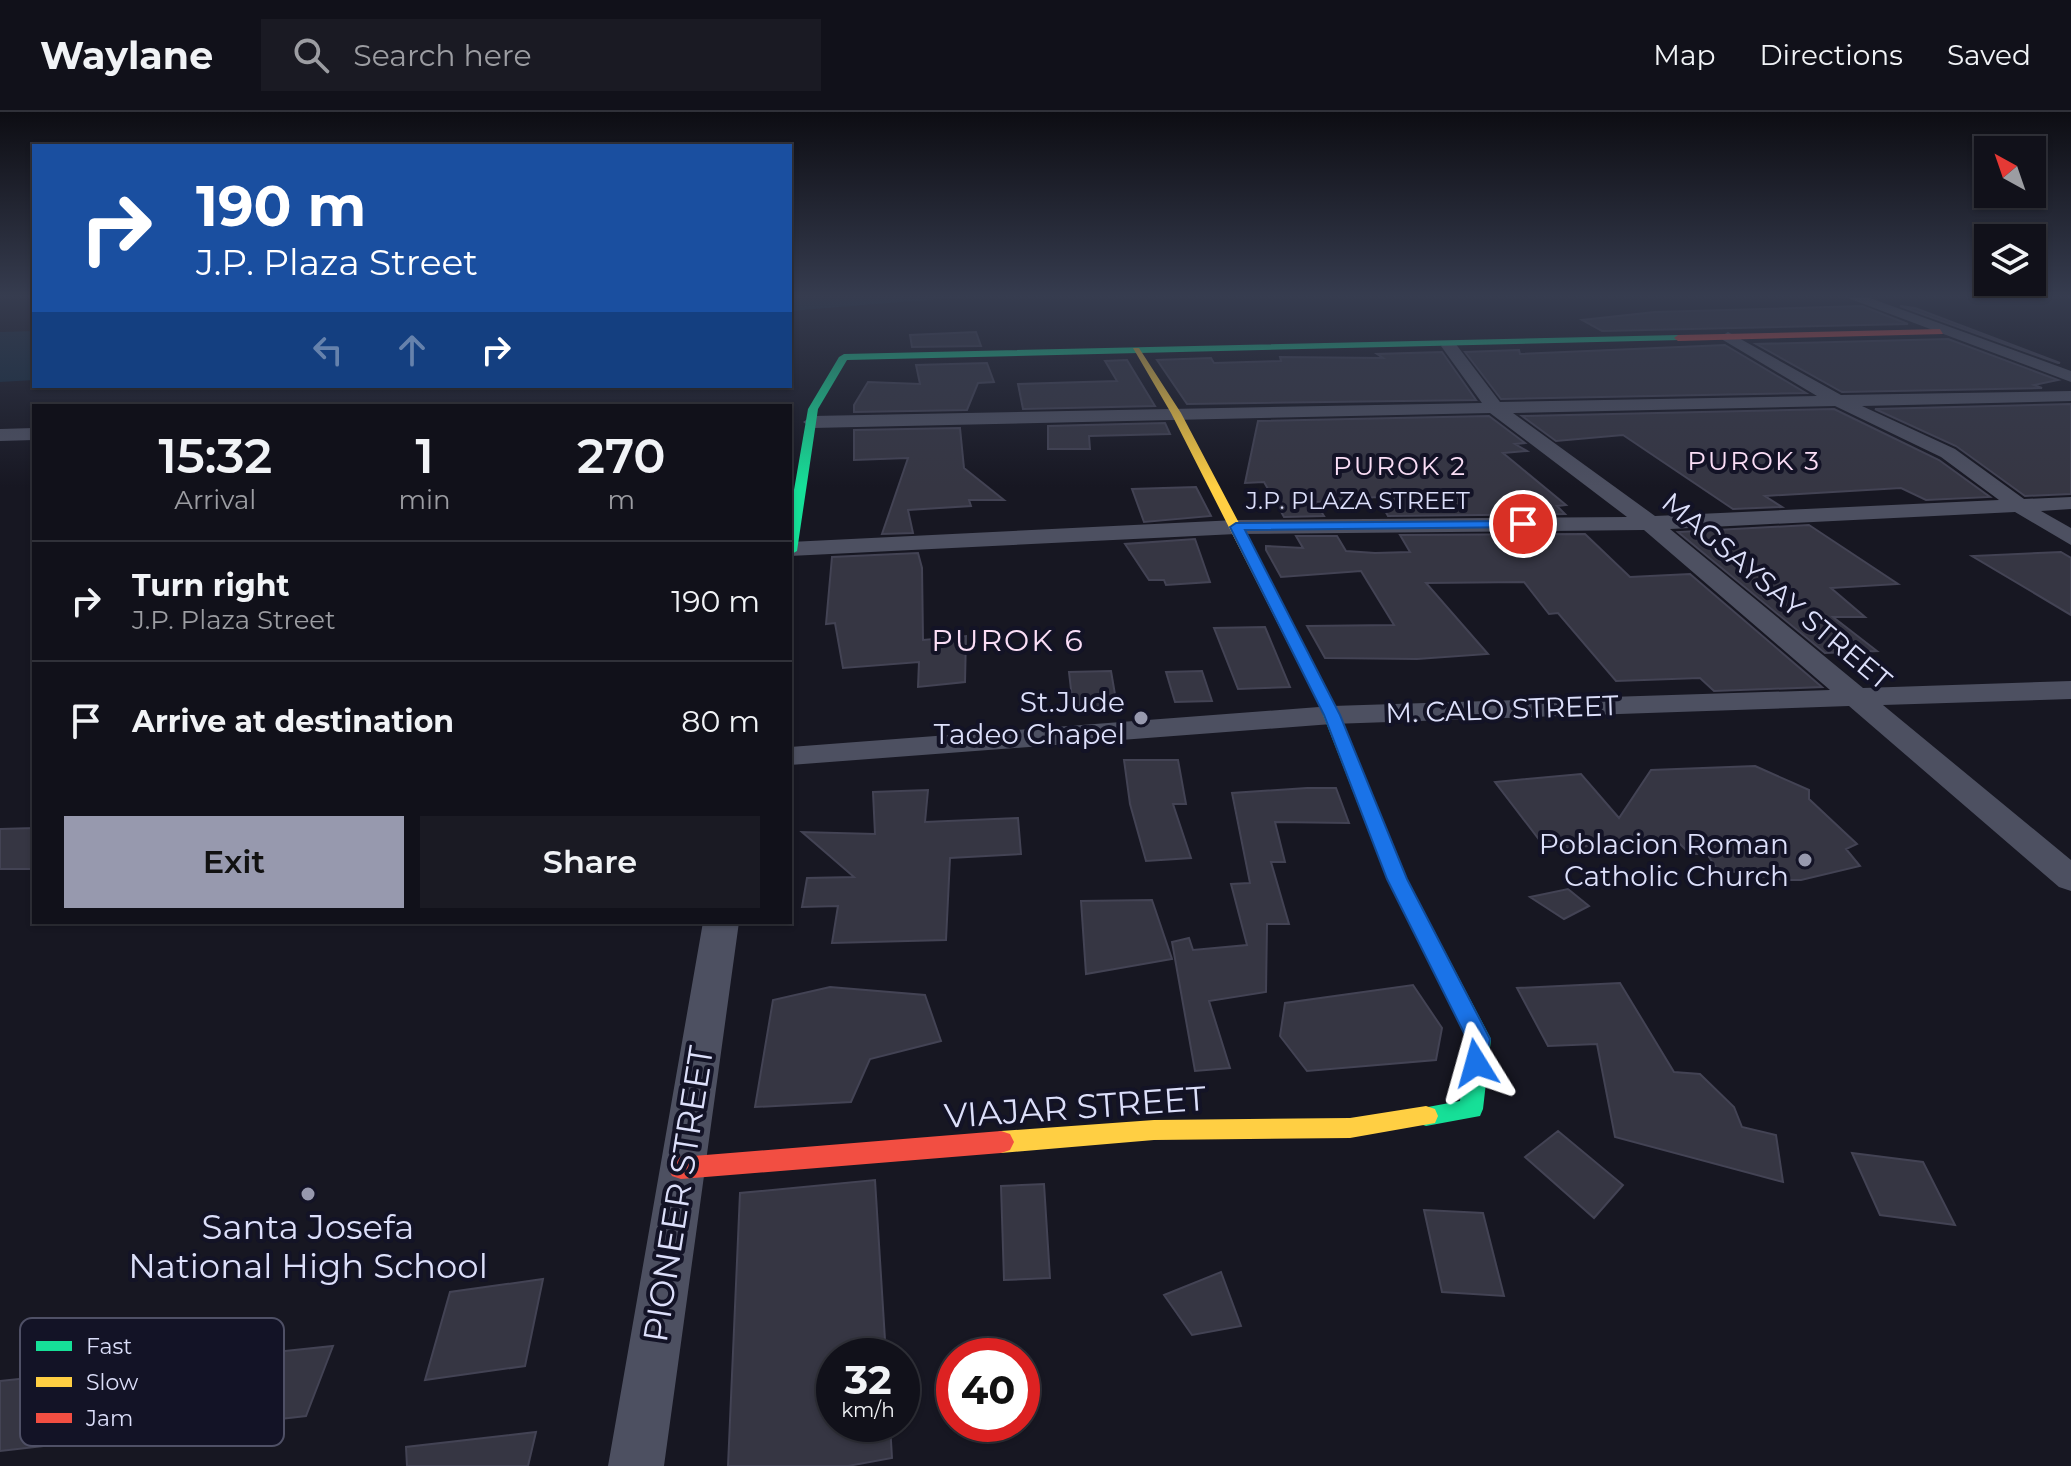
<!DOCTYPE html>
<html lang="en">
<head>
<meta charset="utf-8">
<style>
  :root { --surface:#11111a; --page:#1a1a23; --text:#f1f3f6; --muted:#9c9da2; --line:#303139; --accent:#9799ae }
  body { margin:0; font-family:Montserrat,sans-serif; background:var(--page); color:var(--text); height:100vh; display:flex; flex-direction:column; font-size:30px; white-space:nowrap }
  * { box-sizing:border-box; margin:0 }
  p { font-size:26px; color:var(--muted) }
  .icon { flex:none; width:44px; height:44px; fill:none; stroke:currentColor; stroke-width:2; stroke-linecap:round; stroke-linejoin:round }
  .map { position:relative; flex:1; overflow:hidden }
  .side { position:absolute; left:32px; top:292px; width:760px; height:520px; display:flex; flex-direction:column; background:var(--surface); border-radius:0px; box-shadow:0 2px 6px #0004,0 0 0 2px var(--line) }
  .side>* { flex:none }
  .top-card { position:absolute; left:32px; top:32px; width:760px; height:244px; border-radius:0px; box-shadow:0 2px 6px #0004,0 0 0 2px var(--line); background:#1a4fa0; color:#fff; overflow:hidden }
  .needle { width:52px; rotate:320deg }
  .controls { position:absolute; left:1974px; top:24px; display:grid; gap:16px }
  .controls a { display:grid; place-items:center; width:72px; height:72px; border-radius:0px; background:var(--surface); box-shadow:0 2px 6px #0004,0 0 0 2px var(--line); font-size:40px }
  .speed { position:absolute; left:816px; top:1226px; display:flex; gap:16px; font-size:40px; font-weight:700; text-align:center }
  .speed>* { display:grid; place-content:center; width:104px; height:104px; border-radius:50%; background:var(--surface); box-shadow:0 2px 6px #0004,0 0 0 2px var(--line); line-height:1 }
  .speed small { font-size:20px; font-weight:400 }
  .speed .limit { border:12px solid #d22; background:#fff; color:#111 }
  .pin { position:absolute; display:grid; place-items:center; width:68px; height:68px; color:#fff; margin:-34px; border:4px solid #fff; border-radius:50%; box-shadow:0 2px 8px #0007 }
  .me { position:absolute; width:88px; margin:-44px; rotate:352deg; stroke-linejoin:round; filter:drop-shadow(0 0 6px #0008) }
  .turn { display:flex; align-items:center; gap:28px; height:168px; padding:0 32px; font-size:36px }
  .turn .icon { width:104px; height:104px; stroke-width:2.5 }
  .turn b { display:block; font-size:56px; line-height:68px }
  .lanes { display:flex; align-items:center; height:76px; padding:0 32px; background:#0003; justify-content:center; gap:40px; direction:ltr }
  .lanes .off { opacity:.35 }
  .eta { display:flex; justify-content:space-evenly; align-items:center; height:136px; text-align:center }
  .eta b { font-size:48px; font-weight:600; line-height:56px }
  .button { display:flex; gap:16px; margin-top:auto; padding:16px 32px }
  .button a { flex:1; height:92px; border-radius:0px; background:var(--accent); color:#111; font-size:32px; font-weight:600; line-height:92px; text-align:center }
  .button a+a { background:var(--page); color:var(--text) }
  ul { padding:0; list-style:none }
  li { display:flex; align-items:center; gap:24px; height:120px; padding:0 32px; border-top:2px solid var(--line) }
  li div { flex:1 }
  li b { display:block; font-size:30px }
  li em { font-style:normal }
  header { display:flex; align-items:center; gap:48px; box-sizing:border-box; height:112px; padding:0 40px; background:var(--surface); border-bottom:2px solid var(--line) }
  header strong { font-size:38px }
  nav { display:flex; gap:44px; margin-inline-start:auto; font-size:28px }
  .search { width:560px; height:72px; background:var(--page); display:flex; align-items:center; gap:20px; box-sizing:border-box; padding:0 28px; border-radius:0px; color:var(--muted); font-size:30px }
  .map>svg:first-child { display:block }
  .water { fill:#142c40 }
  .building { fill:#363643; stroke:#434354; stroke-width:2 }
  .lines { fill:none; stroke-linecap:round; stroke-linejoin:round }
  .street { fill:#4d5061; fill-rule:evenodd }
  .fast { fill:#16e098; fill-rule:evenodd }
  .slow { fill:#ffcf43; fill-rule:evenodd }
  .jam { fill:#f24e42; fill-rule:evenodd }
  .route { fill:#1a73e8; stroke:#114b97; stroke-width:2 }
  .poi-dot { fill:#9799ae; stroke:#131326; stroke-width:3 }
  .labels { text-anchor:middle; dominant-baseline:central; stroke-width:8; stroke-linejoin:round; paint-order:stroke }
  .far-street-label { font-size:24px; fill:#dcdffa; stroke:#131326 }
  .far-neighbourhood-label { font-size:26px; letter-spacing:2px; fill:#fbdef6; stroke:#131326 }
  .street-label { font-size:28px; fill:#dcdffa; stroke:#131326 }
  .poi-label { font-size:28px; fill:#dcdffa; stroke:#131326; text-anchor:end }
  .neighbourhood-label { font-size:30px; letter-spacing:2px; fill:#fbdef6; stroke:#131326 }
  .near-street-label { font-size:34px; fill:#dcdffa; stroke:#131326 }
  .near-poi-label { font-size:34px; fill:#dcdffa; stroke:#131326 }
  .key { fill:#131326; stroke:#4f5066; stroke-width:2 }
  .key-label { font-size:22px; fill:#dcdffa }
</style>
</head>
<body>
<header>
<strong>Waylane</strong>
<div class="search"><svg class="icon" aria-label="search" viewBox="0 0 24 24"><circle cx="10" cy="10" r="6"/><path d="M15 15l6 6"/></svg>Search here</div>
<nav><a>Map</a><a>Directions</a><a>Saved</a></nav>
</header>
<div class="map">
<svg width="2071" height="1354" viewBox="0 0 2071 1354">
  <rect width="100%" height="100%" fill="#171722"/>
  <path class="water" d="M790,185H963L790,199Z
    M34,219V268L0,270V220Z"/>
  <path class="building" d="M1862,194L1908,212L1602,219L1582,208L1655,200Z
    M1900,194L1915,196L2060,251H2058Z
    M976,220L981,234L912,235L910,223Z
    M1948,227L2058,268L2034,273L2042,276L1842,280L1756,232Z
    M1725,233L1806,281L1501,287L1465,240L1519,238L1520,242Z
    M1442,240L1476,288L1187,292L1157,248L1211,246L1214,251L1281,249L1280,245L1383,246L1377,242Z
    M1127,248L1155,294L1023,297L1018,272L1117,269L1105,249Z
    M987,251L994,270L978,271L967,298L854,300V293L868,270L920,272L916,253Z
    M2071,292V382L2025,384L1956,334L1875,297Z
    M1834,297L1939,348L1990,385L1926,388L1901,376L1765,384L1782,395L1733,397L1623,323L1556,329L1522,304Z
    M1489,304L1525,331L1515,332L1527,339L1503,341L1566,393L1557,394L1565,402L1388,404L1377,385L1315,390L1324,404L1284,405L1264,370L1245,371L1258,309Z
    M1165,311L1170,322L1089,324L1090,337H1048V314Z
    M960,316L964,356L1004,388H969L971,394L908,398L913,421L882,422L908,346L854,348V318Z
    M1196,375L1211,404L1144,410L1132,377Z
    M1809,413L1898,472L1831,476L1865,505H1833L1877,539L1825,541L1678,420Z
    M1585,422L1630,465L1690,462L1822,575L1714,579L1700,566L1616,569L1558,501L1549,502L1524,470L1426,471L1488,542L1417,547L1325,546L1307,514L1394,513L1361,459L1281,465L1266,438V434L1303,436L1296,424H1337L1346,439L1375,441L1410,440L1400,423Z
    M1195,427L1210,470L1166,473L1164,468H1149L1125,432Z
    M2061,440L2071,446V503L1972,444Z
    M918,441L922,456L923,528L966,524L965,570L918,575L919,550L843,556L835,511L826,512L832,445Z
    M1265,515L1290,575L1238,577L1214,516Z
    M1111,559L1117,594L1073,595L1069,560Z
    M1202,559L1212,589L1175,590L1166,560Z
    M1124,648H1178L1186,692H1173L1191,746L1146,749L1130,692Z
    M1755,654L1809,678V687L1857,732L1846,737L1860,754L1801,768H1784L1717,757L1707,742H1690L1674,726L1547,738L1495,670L1581,662L1619,706L1651,658Z
    M1307,676H1336L1349,711L1275,710L1285,750H1271L1289,812H1267L1266,880L1209,889L1230,956L1195,959L1172,830L1189,826L1193,838L1247,833L1231,772L1250,771L1232,681Z
    M928,678L925,710L1018,706L1021,742L950,746L946,828L832,831L838,794L802,795L807,766L854,765L802,720L875,722L873,680Z
    M34,716V757H0V717Z
    M1568,777L1589,794L1564,807L1530,785Z
    M1152,788L1172,847L1086,862L1081,789Z
    M1620,871L1674,960L1700,962L1734,995L1742,1015L1776,1023L1783,1070L1615,1025L1597,932L1548,934L1517,876Z
    M1413,873L1442,916L1436,948L1307,959L1280,924L1285,891Z
    M830,875L925,883L941,929L870,947L851,990L755,995L773,888Z
    M1558,1019L1623,1073L1594,1106L1525,1045Z
    M1852,1041L1923,1050L1955,1113L1880,1103Z
    M875,1068L886,1244H834V1312H890L892,1346L848,1354H728L740,1081Z
    M1044,1072L1050,1166L1004,1168L1001,1074Z
    M1424,1098L1483,1101L1504,1184L1442,1180Z
    M1221,1160L1241,1214L1192,1223L1164,1183Z
    M543,1167L525,1254L425,1268L450,1180Z
    M333,1234L306,1304L0,1339V1269Z
    M536,1320L528,1354H407L406,1335Z"/>
  <g class="lines">
    <path class="street" d="M1845,185H1867L2071,259V270Z
      M1728,220L1841,283L2071,279V289L1862,294L1955,337L2024,387L2071,385V397L2041,399L2071,416V433L2015,400L1670,417L1863,576L2071,569V587L1883,593L2071,748V779L2059,775L1849,594L1332,612L790,653V635L1332,594L1830,578L1644,418L1236,422L790,444V430L1236,408L1627,405L1490,301L812,316L803,310L812,304L1482,291L1441,234L1449,229L1455,231L1500,290L1817,284L1723,228L1720,225ZM1835,294L1941,345L1999,388L1655,404L1513,301Z
      M34,316V328L0,329V317Z
      M703,810H739L664,1354H608Z"/>
    <path class="fast" d="M1678,223L1681,228L847,248L818,297L797,439L790,443V401L808,297L839,245L844,242Z
      M1328,590L1336,595L1407,767L1491,927L1483,997L1480,1004L1426,1014L1417,1011L1414,1004L1417,997L1460,989L1467,927L1387,767L1320,595Z"/>
    <path class="slow" d="M1133,236H1139L1181,301L1336,595L1334,598H1322L1320,595L1171,301Z
      M1426,994L1435,997L1438,1004L1435,1011L1350,1026L1154,1028L1001,1041L992,1038L988,1030L992,1022L1001,1019L1154,1008L1350,1006Z"/>
    <path class="jam" d="M1940,217L1943,222L1678,229L1674,226L1678,223Z
      M1001,1019L1010,1022L1014,1030L1010,1038L1001,1041L681,1067L672,1064L668,1056L672,1048L681,1045Z"/>
  </g>
  <linearGradient id="sky" x2="0" y2="1"><stop stop-color="#0d0d13"/><stop offset="0.49" stop-color="#363c4f"/><stop offset="1" stop-color="#363c4f" stop-opacity="0"/></linearGradient>
  <rect width="2071" height="375" fill="url(#sky)"/>
  <path class="route" d="M1523,409L1527,410V415L1245,418L1340,603L1407,767L1490,927L1485,957H1468L1464,951L1467,927L1387,767L1324,603L1230,415L1236,411Z"/>
  <g class="poi-dot">
    <circle cx="1141" cy="606" r="8"/>
    <circle cx="1805" cy="748" r="8"/>
    <circle cx="308" cy="1082" r="8"/>
  </g>
  <g class="labels">
    <g class="far-street-label">
      <text x="1358" y="388">J.P. PLAZA STREET</text>
    </g>
    <g class="far-neighbourhood-label">
      <text x="1754" y="349">PUROK 3</text>
      <text x="1400" y="354">PUROK 2</text>
    </g>
    <g class="street-label">
      <text transform="translate(1777 479) rotate(40)">MAGSAYSAY STREET</text>
      <text transform="translate(1502 597) rotate(-2)">M. CALO STREET</text>
    </g>
    <g class="poi-label">
      <text x="1125" y="590">St.Jude<tspan x="1125" dy="32">Tadeo Chapel</tspan></text>
      <text x="1789" y="732">Poblacion Roman<tspan x="1789" dy="32">Catholic Church</tspan></text>
    </g>
    <g class="neighbourhood-label">
      <text x="1008" y="528">PUROK 6</text>
    </g>
    <g class="near-street-label">
      <text transform="translate(1075 995) rotate(-4)">VIAJAR STREET</text>
      <text transform="translate(678 1082) rotate(-81)">PIONEER STREET</text>
    </g>
    <g class="near-poi-label">
      <text x="308" y="1115">Santa Josefa<tspan x="308" dy="39">National High School</tspan></text>
    </g>
  </g>
  <rect x="20" y="1206" width="264" height="128" rx="12" class="key"/>
  <rect x="36" y="1229" width="36" height="10" fill="#16e098"/>
  <rect x="36" y="1265" width="36" height="10" fill="#ffcf43"/>
  <rect x="36" y="1301" width="36" height="10" fill="#f24e42"/>
  <g class="key-label">
    <text x="86" y="1242">Fast</text>
    <text x="86" y="1278">Slow</text>
    <text x="86" y="1314">Jam</text>
  </g>
</svg>
<div class="controls">
<a><svg class="needle" viewBox="-14 -14 28 28"><path d="M0-13l5 13h-10z" fill="#e53935"/><path d="M0 13l5-13h-10z" fill="#9c9da2"/></svg></a>
<a><svg class="icon" aria-label="layers" viewBox="0 0 24 24"><path d="M12 4l9 5-9 5-9-5zM3 14l9 5 9-5"/></svg></a>
</div>
<div class="speed"><div>32<small>km/h</small></div><div class="limit">40</div></div>
<div class="pin" style="left:1523px;top:412px;background:#d93025"><svg class="icon" aria-label="arrive" viewBox="0 0 24 24"><path d="M6 21V4h12l-3 4 3 4H6"/></svg></div>
<svg class="me" style="left:1476px;top:951px" viewBox="-20 -20 40 40"><path d="M0-17L14 15 0 8-14 15z" fill="#1a73e8" stroke="#fff" stroke-width="4"/></svg>
<div class="top-card">
<div class="turn"><svg class="icon" aria-label="right" viewBox="0 0 24 24"><path d="M7 20v-9h11M14 6l5 5-5 5"/></svg><div><b>190 m</b>J.P. Plaza Street</div></div>
<div class="lanes"><svg class="icon off" aria-label="left" viewBox="0 0 24 24"><path d="M17 20v-9H6M10 6l-5 5 5 5"/></svg><svg class="icon off" aria-label="ahead" viewBox="0 0 24 24"><path d="M12 20V5M6 11l6-6 6 6"/></svg><svg class="icon" aria-label="right" viewBox="0 0 24 24"><path d="M7 20v-9h11M14 6l5 5-5 5"/></svg></div>
</div>
<section class="side">
<div class="eta">
<div><b>15:32</b><p>Arrival</p></div>
<div><b>1</b><p>min</p></div>
<div><b>270</b><p>m</p></div>
</div>
<ul>
<li><svg class="icon" aria-label="right" viewBox="0 0 24 24"><path d="M7 20v-9h11M14 6l5 5-5 5"/></svg><div><b>Turn right</b><p>J.P. Plaza Street</p></div><em>190 m</em></li>
<li><svg class="icon" aria-label="arrive" viewBox="0 0 24 24"><path d="M6 21V4h12l-3 4 3 4H6"/></svg><div><b>Arrive at destination</b></div><em>80 m</em></li>
</ul>
<div class="button"><a>Exit</a><a>Share</a></div>
</section>
</div>
</body>
</html>
